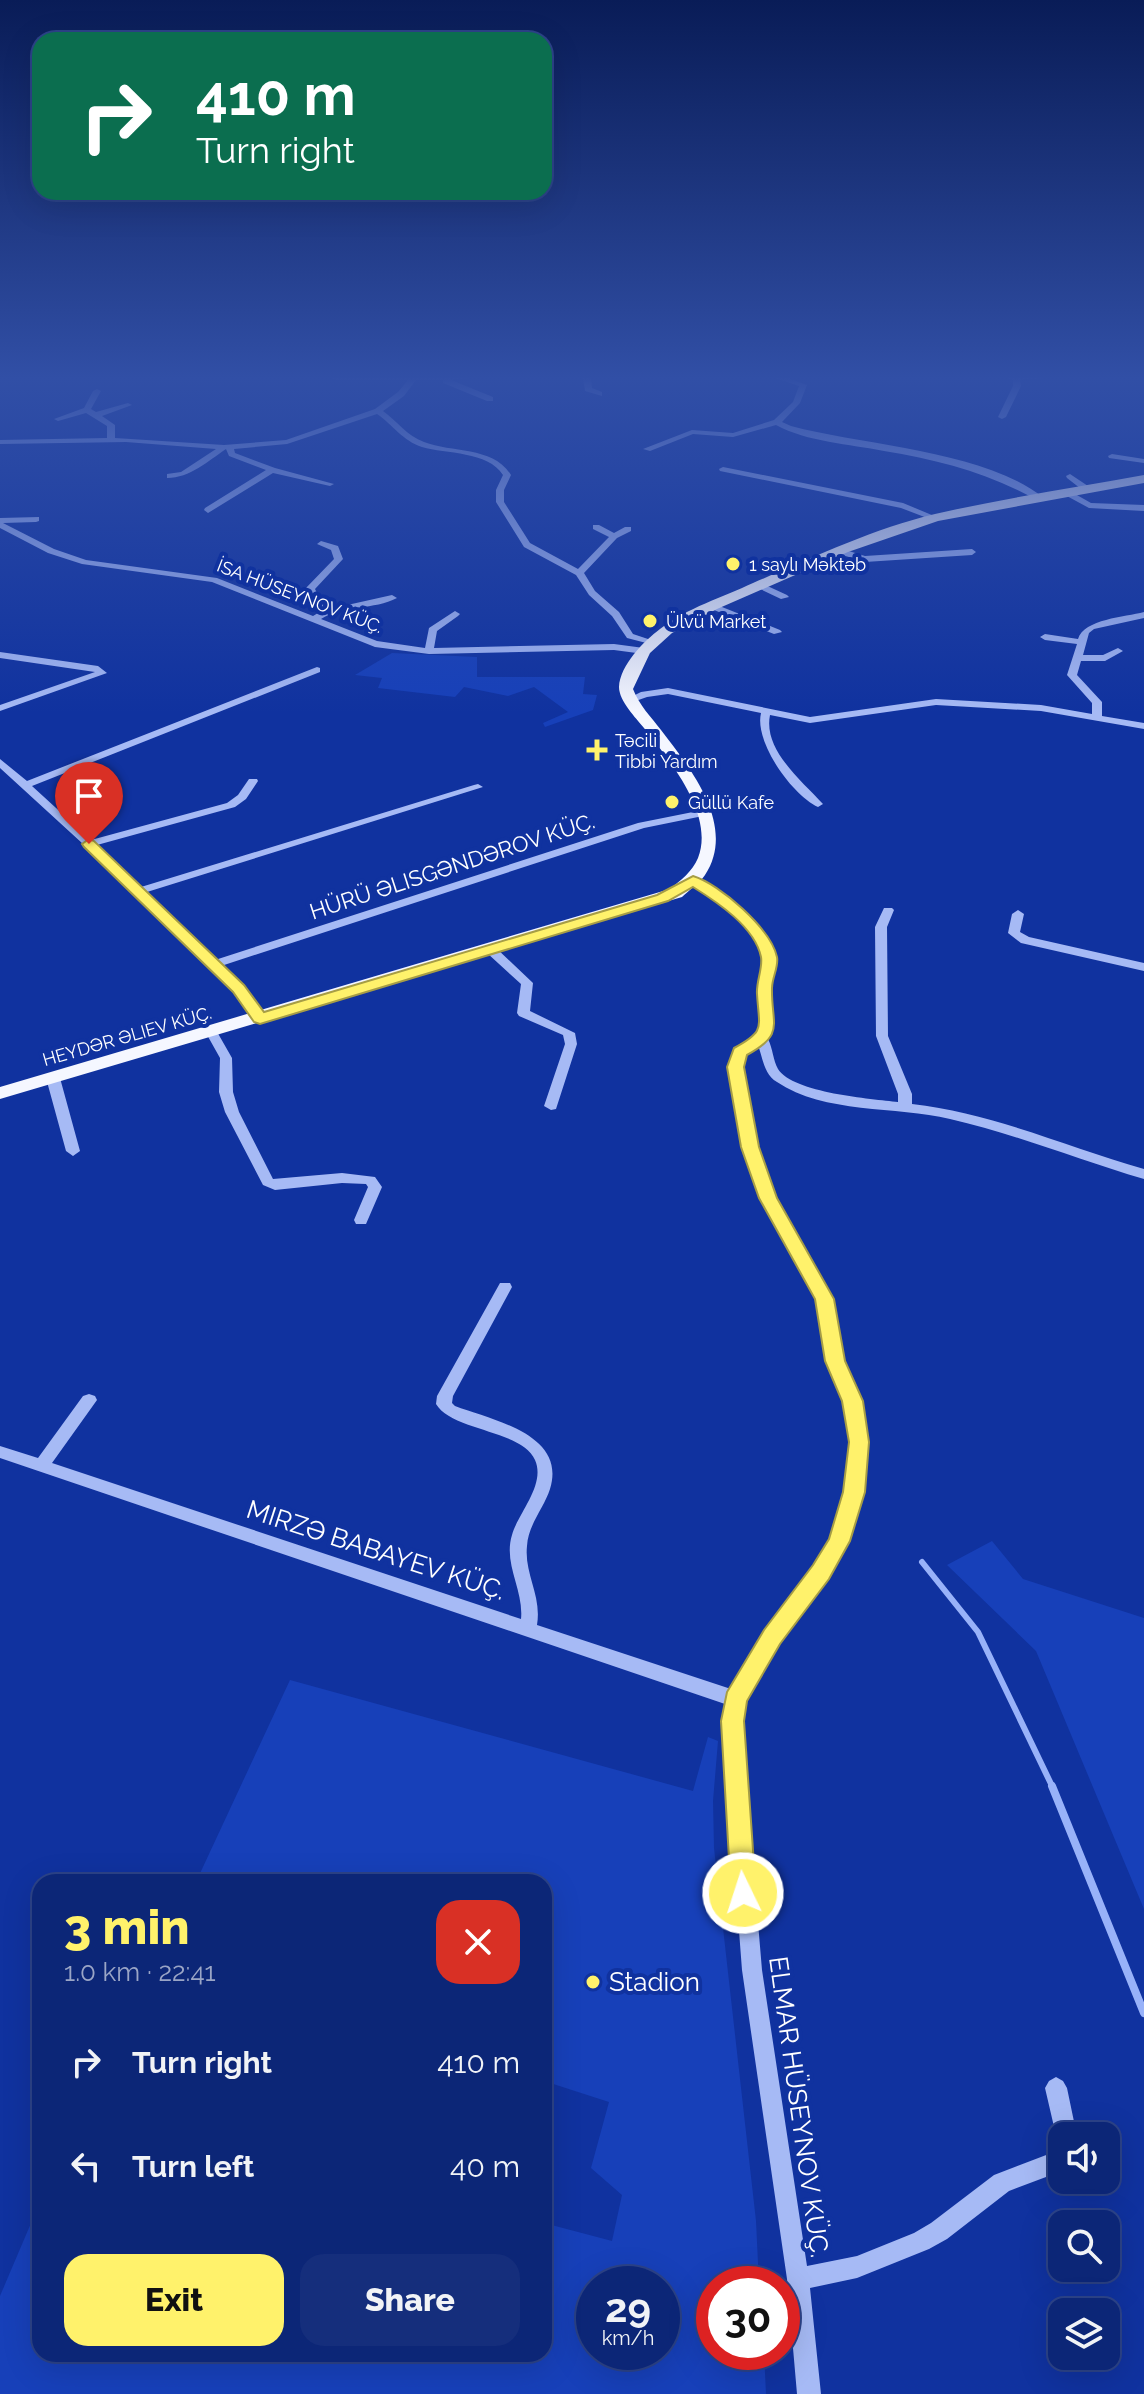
<!DOCTYPE html>
<html lang="en">
<head>
<meta charset="utf-8">
<style>
  :root { --surface:#0c2677; --page:#152e7c; --text:#f1f3f6; --muted:#9aa5c6; --line:#2c4389; --accent:#fff26b }
  body { margin:0; font-family:Raleway,sans-serif; background:var(--page); color:var(--text); height:100vh; display:flex; flex-direction:column; font-size:30px; white-space:nowrap }
  * { box-sizing:border-box; margin:0 }
  p { font-size:26px; color:var(--muted) }
  .icon { flex:none; width:44px; height:44px; fill:none; stroke:currentColor; stroke-width:2; stroke-linecap:round; stroke-linejoin:round }
  .map { position:relative; flex:1; overflow:hidden }
  .panel { position:absolute; left:32px; top:1874px; width:520px; height:488px; display:flex; flex-direction:column; background:var(--surface); border-radius:24px; box-shadow:0 8px 32px #0002,0 0 0 2px var(--line) }
  .panel>* { flex:none }
  .top-card { position:absolute; left:32px; top:32px; width:520px; height:168px; border-radius:24px; box-shadow:0 8px 32px #0002,0 0 0 2px var(--line); background:#0b6e4f; color:#fff; overflow:hidden }
  .tools { position:absolute; left:1048px; top:2122px; display:grid; gap:16px }
  .tools a { display:grid; place-items:center; width:72px; height:72px; border-radius:16px; background:var(--surface); box-shadow:0 8px 32px #0002,0 0 0 2px var(--line); font-size:40px }
  .speed { position:absolute; left:576px; top:2266px; display:flex; gap:16px; font-size:40px; font-weight:700; text-align:center }
  .speed>* { display:grid; place-content:center; width:104px; height:104px; border-radius:50%; background:var(--surface); box-shadow:0 8px 32px #0002,0 0 0 2px var(--line); line-height:1 }
  .speed small { font-size:20px; font-weight:400 }
  .speed .limit { border:12px solid #d22; background:#fff; color:#111 }
  .pin { position:absolute; display:grid; place-items:center; width:68px; height:68px; color:#fff; margin:-82px -34px; border-radius:50% 50% 50% 0; rotate:-45deg; box-shadow:0 0 8px #0007 }
  .pin .icon { rotate:45deg }
  .me { position:absolute; width:88px; margin:-44px; rotate:356deg; stroke-linejoin:round; filter:drop-shadow(0 0 6px #0008) }
  .turn { display:flex; align-items:center; gap:28px; height:168px; padding:0 32px; font-size:36px }
  .turn .icon { width:104px; height:104px; stroke-width:2.5 }
  .turn b { display:block; font-size:56px; line-height:68px }
  .round { display:grid; place-items:center; flex:none; width:84px; height:84px; border-radius:24px; background:var(--page) }
  .headline { display:flex; align-items:center; justify-content:space-between; height:136px; padding:0 32px }
  h1 { font-size:48px; font-weight:800; line-height:60px; color:var(--accent) }
  .cta { display:flex; gap:16px; margin-top:auto; padding:16px 32px }
  .cta a { flex:1; height:92px; border-radius:24px; background:var(--accent); color:#111; font-size:32px; font-weight:800; line-height:92px; text-align:center }
  .cta a+a { background:var(--page); color:var(--text) }
  ul { padding:0; list-style:none }
  li { display:flex; align-items:center; gap:24px; height:104px; padding:0 32px }
  li div { flex:1 }
  li b { display:block; font-size:30px }
  li em { font-style:normal }
  .map>svg:first-child { display:block }
  .green { fill:#1740b9; fill-rule:evenodd }
  .lines { fill:none; stroke-linecap:round; stroke-linejoin:round }
  .stream-far1 { stroke:#98b2f9; stroke-width:6 }
  .stream { stroke:#98b2f9; stroke-width:8 }
  .minor { fill:#a6baf5; fill-rule:evenodd }
  .major { fill:#f5f7ff; fill-rule:evenodd }
  .route { fill:#fff26b; stroke:#a69d46; stroke-width:2 }
  .poi-dot { fill:#fff26b; stroke:#10329f; stroke-width:3 }
  .labels { text-anchor:middle; dominant-baseline:central; stroke-width:8; stroke-linejoin:round; paint-order:stroke }
  .far-poi-label { font-size:18px; fill:#fff; stroke:#10329f; text-anchor:start }
  .far-street-label { font-size:18px; fill:#fff; stroke:#10329f }
  .street-label { font-size:22px; fill:#fff; stroke:#10329f }
  .near-street-label { font-size:26px; fill:#fff; stroke:#10329f }
  .near-poi-label { font-size:26px; fill:#fff; stroke:#10329f; text-anchor:start }
</style>
</head>
<body>
<div class="map">
<svg width="1144" height="2394" viewBox="0 0 1144 2394">
  <rect width="100%" height="100%" fill="#10329f"/>
  <path class="green" d="M392,653L477,657V677H585L583,694L597,695L593,710L545,727L543,723L568,712L534,687L508,696L464,687L455,697L378,688L382,678L355,675Z
    M992,1541L1023,1579L1144,1618V1909L1036,1651L947,1565Z
    M290,1680L693,1791L708,1737L718,1741L713,1801L714,1848L756,2221L759,2284H714V2352H764L766,2394H0V2296L40,2202V2354H544V2223L612,2241L622,2195L591,2168L609,2102L544,2081V1882H196ZM662,2284V2352H594V2284Z"/>
  <g class="lines">
    <path class="stream-far1" d="M922,1562L978,1632L1053,1788"/>
    <path class="stream" d="M1052,1786L1144,2013"/>
    <path class="minor" d="M331,378H468L451,380L493,397V401H487L443,383V380H416L404,396L383,411C397,421 407,436 424,442C452,453 493,446 511,475L504,490V502L530,543L578,569L609,537L593,529V525H599L614,533L625,527H631V531L617,538L584,573L595,591L619,612L633,634L654,641V645L627,638L612,616L589,595L576,575L524,547L496,502V490L503,475C488,451 446,454 422,447C403,441 393,425 377,414L287,444L234,449L235,453L275,468L334,484L330,486L273,473L208,513L204,510L205,508L266,470L229,456L226,449C208,461 190,478 167,478V474L181,472L216,449L126,442L0,444V440L107,438V426L86,413L58,421L54,419L84,408L93,391L97,389L101,391L91,409L96,412L128,403L132,405L102,416L115,425V438L224,445L286,440L375,409L398,392L408,380H335Z
      M583,378H591L592,388L602,392V396L585,391Z
      M775,378H788L807,385L800,403L782,422L791,426C866,446 983,450 1044,498L1037,500C988,473 939,460 884,451C850,444 807,442 776,425L733,437L693,434L650,451L643,449L692,430L733,433L774,420L793,402L799,386Z
      M1008,378H1042L1020,380L1021,386L1006,417L1002,419L998,417L1013,386V380Z
      M1112,454L1144,459V463L1109,458L1108,456Z
      M723,467L903,503L939,518L935,521L901,508L720,471L719,469Z
      M1070,474L1091,488V492H1085L1067,478L1066,476Z
      M1068,490L1091,503L1144,505V511L1089,508L1065,495L1064,493Z
      M39,517V521L36,522L3,523L54,549L86,560L217,578L313,616L318,613L305,589L334,559L331,550L317,544L321,541L338,546L343,559L315,589L325,610L392,595L397,598C374,610 344,605 321,619L377,641L425,648L429,628L455,611L460,614L458,616L437,631L434,648L614,644L644,648L649,651L644,654L614,650L429,654L375,647L212,582L82,564L48,553L0,528V518Z
      M839,548L865,556L972,549L976,552L972,555L865,562L836,553V549Z
      M759,582L787,595L789,597L781,599L756,587V583Z
      M712,603L780,630L782,632L774,634L709,608L707,606Z
      M1144,612V618L1094,629L1089,633L1083,655H1103L1118,648L1123,651L1105,661H1081L1077,675L1102,702V716L1144,723V729L1041,711L936,705L810,723L770,715C763,750 802,781 823,804L818,807C792,795 754,742 761,713L668,694L647,697L630,703L625,700L641,692L668,688L810,717L936,699L1041,705L1092,714V703L1067,675L1077,644L1045,640L1040,637L1045,634L1078,639C1084,619 1125,617 1144,612Z
      M0,652L98,666L107,673L0,711V705L95,672L0,658Z
      M317,667L320,668V672L32,786L91,840L227,803L238,795L249,779H257L258,781L246,799L235,807L97,845L141,887L474,785L478,784L483,787L147,892L215,960L638,823L703,810L708,813L703,816L644,828L221,966L242,986L266,1019L260,1023L256,1022L234,992L118,876L0,768V759L27,781Z
      M693,878C720,887 766,926 774,954C777,965 771,974 770,985C769,999 774,1014 773,1029L772,1035L768,1039C773,1049 773,1060 778,1069C793,1093 872,1099 898,1102V1094L876,1036L875,927L884,908H892L894,910L887,927L888,1036L912,1094V1104C992,1113 1067,1147 1144,1169V1179C1079,1160 1016,1134 950,1119C896,1106 824,1114 777,1082C764,1074 763,1059 758,1045L743,1058L746,1088L765,1175L831,1299L843,1361L866,1422L867,1442L862,1492L847,1541L749,1689L744,1699L741,1721L762,1970L807,2266L857,2256L914,2233L931,2223L994,2175L1062,2149V2171L1009,2191L947,2239L929,2249L857,2278L810,2288L821,2394H797L787,2279L742,1970L723,1721L725,1704L0,1458V1446L38,1458L83,1396L89,1394L95,1396L97,1400L52,1463L521,1619C524,1590 503,1564 512,1535C518,1513 546,1485 535,1460C522,1430 452,1431 436,1404L437,1396L500,1283H510L512,1287L453,1396L452,1403L455,1406C492,1420 567,1434 550,1489C544,1508 528,1525 527,1546C524,1574 542,1595 537,1625L731,1689L831,1539L846,1492L851,1442L850,1422L827,1361L817,1299L751,1175L732,1088L730,1057L742,1043L760,1033C762,1018 759,1004 758,989C758,978 764,969 762,958C759,928 713,898 689,883L687,881Z
      M1018,910L1024,914L1020,932L1029,937L1144,963V971L1021,943L1008,933L1012,914Z
      M491,946L495,947L533,983L530,1011L575,1033L577,1044L556,1109L551,1110L544,1106L565,1044L563,1035L519,1016L517,1013L521,984L487,953L485,950L487,947Z
      M212,1029L216,1030L232,1058L233,1092L239,1112L273,1179L342,1173L375,1177L382,1187L366,1224H356L354,1220L368,1187L366,1184L342,1183L275,1190L263,1185L225,1112L219,1092L220,1058L206,1033Z
      M53,1074L60,1078L80,1151L73,1156L66,1151L46,1078Z
      M1056,2077L1063,2081L1067,2088L1077,2136H1062V2145L1058,2144L1045,2088L1049,2081Z"/>
    <path class="major" d="M1144,475V483L938,521L848,552L717,609L672,633L650,653L633,689C639,705 651,717 661,730C691,769 737,826 705,875C699,884 689,890 682,897L0,1099V1087L670,889C681,880 692,872 698,858C715,814 669,760 644,728C636,718 619,701 619,687C620,665 644,641 660,629C687,608 723,597 753,583C812,558 872,529 935,514C1004,498 1074,488 1144,475Z"/>
  </g>
  <linearGradient id="sky" x2="0" y2="1"><stop stop-color="#091c57"/><stop offset="0.53" stop-color="#314fa6"/><stop offset="1" stop-color="#314fa6" stop-opacity="0"/></linearGradient>
  <rect width="1144" height="713" fill="url(#sky)"/>
  <path class="route" d="M89,839L94,841L244,985L264,1012L657,895L693,876C720,884 771,929 777,957C779,966 772,978 772,988C771,1024 786,1034 747,1055L744,1067L759,1147L777,1198L834,1299L845,1361L863,1401L869,1442L865,1492L850,1541L829,1579L780,1644L747,1701L744,1721L756,1893L752,1902L743,1905L734,1902L731,1893L721,1721L727,1692L764,1630L813,1565L829,1539L843,1492L849,1442L842,1401L825,1361L815,1299L759,1198L741,1147L727,1067L734,1048C766,1031 759,1028 757,994C756,982 763,968 761,957C755,927 717,902 693,887L668,901L260,1024L254,1022L233,992L84,847L82,844Z"/>
  <g class="poi-dot">
    <circle cx="733" cy="564" r="8"/>
    <circle cx="650" cy="621" r="8"/>
    <path d="M593 738h8v8h8v8h-8v8h-8v-8h-8v-8h8z"/>
    <circle cx="672" cy="802" r="8"/>
    <circle cx="593" cy="1982" r="8"/>
  </g>
  <g class="labels">
    <g class="far-poi-label">
      <text x="749" y="564">1 saylı Məktəb</text>
      <text x="666" y="621">Ülvü Market</text>
      <text x="615" y="740">Təcili<tspan x="615" dy="21">Tibbi Yardım</tspan></text>
      <text x="688" y="802">Güllü Kafe</text>
    </g>
    <g class="far-street-label">
      <text transform="translate(300 596) rotate(21)">İSA HÜSEYNOV KÜÇ.</text>
      <text transform="translate(127 1036) rotate(-16)">HEYDƏR ƏLIEV KÜÇ.</text>
    </g>
    <g class="street-label">
      <text transform="translate(452 866) rotate(-18)">HÜRÜ ƏLISGƏNDƏROV KÜÇ.</text>
    </g>
    <g class="near-street-label">
      <text transform="translate(376 1550) rotate(18)">MIRZƏ BABAYEV KÜÇ.</text>
      <text transform="translate(799 2107) rotate(82)">ELMAR HÜSEYNOV KÜÇ.</text>
    </g>
    <g class="near-poi-label">
      <text x="609" y="1982">Stadion</text>
    </g>
  </g>
</svg>
<div class="tools">
<a><svg class="icon" aria-label="sound" viewBox="0 0 24 24"><path d="M4 9h4l5-4v14l-5-4H4zM17 9q2 3 0 6"/></svg></a>
<a><svg class="icon" aria-label="search" viewBox="0 0 24 24"><circle cx="10" cy="10" r="6"/><path d="M15 15l6 6"/></svg></a>
<a><svg class="icon" aria-label="layers" viewBox="0 0 24 24"><path d="M12 4l9 5-9 5-9-5zM3 14l9 5 9-5"/></svg></a>
</div>
<div class="speed"><div>29<small>km/h</small></div><div class="limit">30</div></div>
<div class="pin" style="left:89px;top:844px;background:#d93025"><svg class="icon" aria-label="arrive" viewBox="0 0 24 24"><path d="M6 21V4h12l-3 4 3 4H6"/></svg></div>
<svg class="me" style="left:743px;top:1893px" viewBox="-20 -20 40 40"><circle r="17" fill="#fff26b" stroke="#fff" stroke-width="3"/><path d="M0-11L8 9 0 5-8 9z" fill="#fff"/></svg>
<div class="top-card">
<div class="turn"><svg class="icon" aria-label="right" viewBox="0 0 24 24"><path d="M7 20v-9h11M14 6l5 5-5 5"/></svg><div><b>410 m</b>Turn right</div></div>
</div>
<section class="panel">
<div class="headline"><div><h1>3 min</h1><p>1.0 km · 22:41</p></div><a class="round" style="background:#d93025;color:#fff"><svg class="icon" aria-label="close" viewBox="0 0 24 24"><path d="M6 6l12 12M18 6L6 18"/></svg></a></div>
<ul>
<li><svg class="icon" aria-label="right" viewBox="0 0 24 24"><path d="M7 20v-9h11M14 6l5 5-5 5"/></svg><div><b>Turn right</b></div><em>410 m</em></li>
<li><svg class="icon" aria-label="left" viewBox="0 0 24 24"><path d="M17 20v-9H6M10 6l-5 5 5 5"/></svg><div><b>Turn left</b></div><em>40 m</em></li>
</ul>
<div class="cta"><a>Exit</a><a>Share</a></div>
</section>
</div>
</body>
</html>
